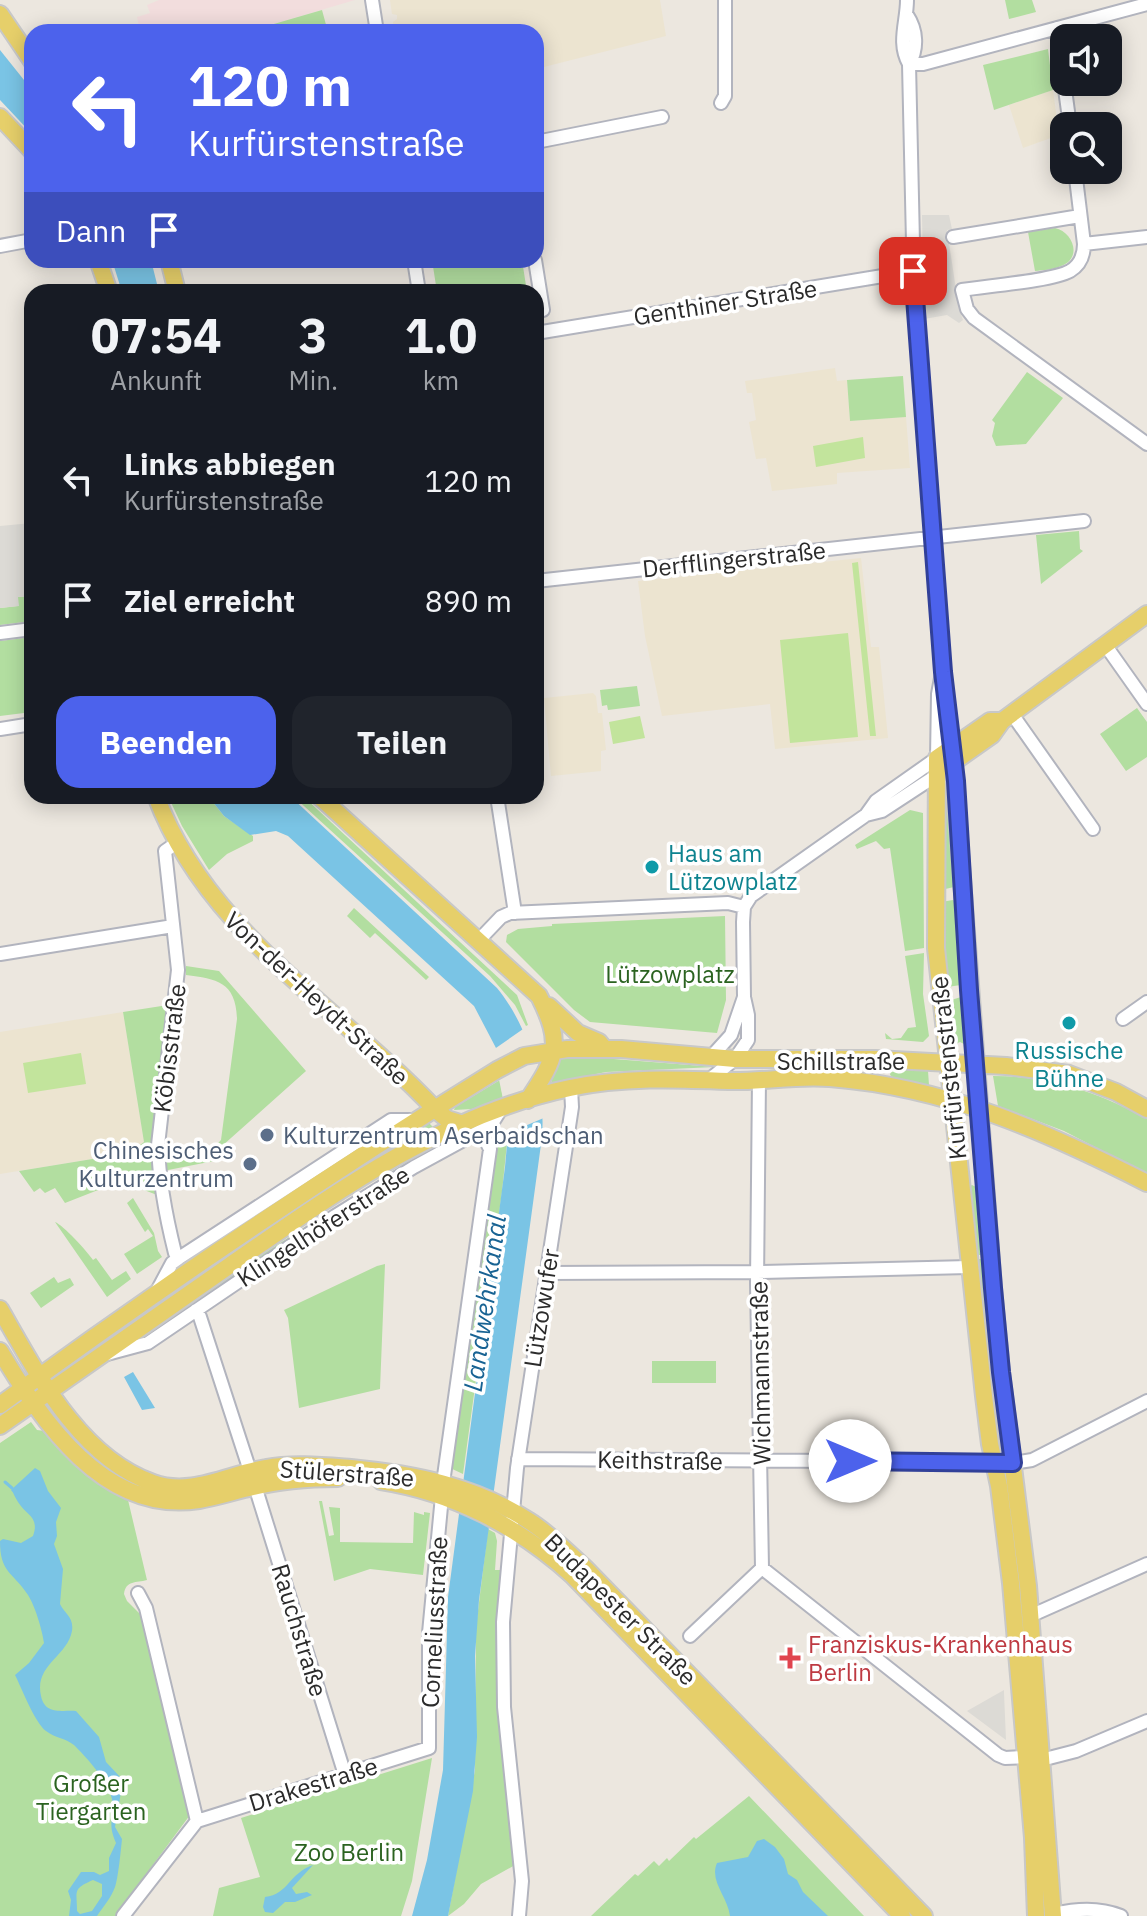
<!DOCTYPE html>
<html lang="de">
<head>
<meta charset="utf-8">
<style>
  :root { --surface:#171b24; --page:#20242c; --text:#f1f3f6; --muted:#9ea1a6; --accent:#4c62ec }
  body { margin:0; font-family:"IBM Plex Sans",sans-serif; background:var(--page); color:var(--text); height:100vh; display:flex; flex-direction:column; font-size:30px; white-space:nowrap }
  * { box-sizing:border-box; margin:0 }
  p { font-size:26px; color:var(--muted) }
  .icon { flex:none; width:44px; height:44px; fill:none; stroke:currentColor; stroke-width:2; stroke-linecap:round; stroke-linejoin:round }
  .map { position:relative; flex:1; overflow:hidden }
  .sheet { position:absolute; left:24px; top:284px; width:520px; height:520px; display:flex; flex-direction:column; background:var(--surface); border-radius:24px; box-shadow:0 4px 20px #0003 }
  .sheet>* { flex:none }
  .guide { position:absolute; left:24px; top:24px; width:520px; height:244px; border-radius:24px; box-shadow:0 4px 20px #0003; background:#4c62ec; color:#fff; overflow:hidden }
  .buttons { position:absolute; left:1050px; top:24px; display:grid; gap:16px }
  .buttons a { display:grid; place-items:center; width:72px; height:72px; border-radius:16px; background:var(--surface); box-shadow:0 4px 20px #0003; font-size:40px }
  .pin { position:absolute; display:grid; place-items:center; width:68px; height:68px; color:#fff; margin:-34px; border-radius:16px; box-shadow:0 4px 12px #0006 }
  .me { position:absolute; width:88px; margin:-44px; rotate:90deg; stroke-linejoin:round; filter:drop-shadow(0 0 6px #0008) }
  .turn { display:flex; align-items:center; gap:28px; height:168px; padding:0 32px; font-size:36px }
  .turn .icon { width:104px; height:104px; stroke-width:2.5 }
  .turn b { display:block; font-size:56px; line-height:68px }
  .then { display:flex; align-items:center; height:76px; padding:0 32px; background:#0003; gap:16px; font-size:30px }
  .eta { display:flex; justify-content:space-evenly; align-items:center; height:136px; text-align:center }
  .eta b { font-size:48px; font-weight:700; line-height:56px }
  .primary-button { display:flex; gap:16px; margin-top:auto; padding:16px 32px }
  .primary-button a { flex:1; height:92px; border-radius:24px; background:var(--accent); color:#fff; font-size:32px; font-weight:700; line-height:92px; text-align:center }
  .primary-button a+a { background:var(--page); color:var(--text) }
  ul { padding:0; list-style:none }
  li { display:flex; align-items:center; gap:24px; height:120px; padding:0 32px }
  li div { flex:1 }
  li b { display:block; font-size:30px }
  li em { font-style:normal }
  .map>svg:first-child { display:block }
  .education { fill:#ece4d0 }
  .medical { fill:#f2dddd }
  .green { fill:#b2dea0 }
  .pitch { fill:#c2e49c }
  .plaza { fill:#dcdad5 }
  .water { fill:#7ac4e5; fill-rule:evenodd }
  .pier { fill:#ece7df }
  .lines { fill:none; stroke-linecap:round; stroke-linejoin:round }
  .stream { stroke:#7ac4e5; stroke-width:3 }
  .minor-casing { stroke:#b2b4be; stroke-width:16 }
  .major-casing { stroke:#c8c8c8; stroke-width:20 }
  .minor { stroke:#fff; stroke-width:12 }
  .major { stroke:#e6cf6a; stroke-width:16 }
  .route-casing { stroke:#314099; stroke-width:20 }
  .route { stroke:#4c62ec; stroke-width:14 }
  .culture-dot { fill:#0f9aa8; stroke:#fff; stroke-width:3 }
  .service-dot { fill:#5c6f8a; stroke:#fff; stroke-width:3 }
  .health-dot { fill:#e0444e; stroke:#fff; stroke-width:3 }
  .labels { text-anchor:middle; dominant-baseline:central; stroke-width:7; stroke-linejoin:round; paint-order:stroke }
  .street-label { font-size:24px; fill:#2b2b2b; stroke:#fff }
  .culture-label { font-size:24px; fill:#0d838f; stroke:#fff; text-anchor:start }
  .park-label { font-size:24px; fill:#2b6320; stroke:#fff }
  .service-label { font-size:24px; fill:#4e5e75; stroke:#fff; text-anchor:start }
  .health-label { font-size:24px; fill:#be3a42; stroke:#fff; text-anchor:start }
  .water-label { font-size:26px; font-style:italic; fill:#186393; stroke:#fff }
</style>
</head>
<body>
<div class="map">
<svg width="1147" height="1916" viewBox="0 0 1147 1916">
  <rect width="100%" height="100%" fill="#ece7df"/>
  <path class="education" d="M390,0H660L666,36L536,69V32H395L393,22L397,19V15L392,14Z
    M1053,90L1059,135L1023,148L1009,105Z
    M835,368L837,381L847,380L850,421L906,417L910,468L837,473V484L772,491L766,458L756,459L749,422L756,420L752,393H747L745,381Z
    M861,558L871,647H879L888,738L775,749L770,704L662,716L645,636L638,581Z
    M593,693L596,696L598,713H602L606,750L601,751V771L551,776L544,698Z
    M123,1012L144,1142L129,1153L0,1174V1032Z"/>
  <path class="medical" d="M159,0H355L246,32H140L137,17L150,13L147,5Z"/>
  <path class="green" d="M1005,0H1032L1036,12L1009,19Z
    M322,10L328,32H246Z
    M1048,49L1053,90L994,110L983,65Z
    M1055,228C1073,232 1083,258 1061,266C1053,270 1043,270 1035,271L1028,232Z
    M432,260H522L527,292H437Z
    M1027,372L1063,398L1026,444L996,446L992,436L995,423L992,420Z
    M903,376L906,417L850,421L847,380Z
    M1079,531L1080,549L1083,551L1041,584L1036,535Z
    M32,596V621L0,625V608L18,606V597Z
    M32,637V712L0,716V641Z
    M637,686L640,706L608,710L607,705L602,706L600,690Z
    M1137,708L1147,722V757L1126,771L1100,734Z
    M946,786L954,887L941,890V790Z
    M168,796H208L224,816L253,836V841L227,854L209,870L182,826Z
    M293,796H303L517,995L528,1025L526,1026L515,1005L490,976Z
    M910,810L923,813L924,948L905,951L890,848L884,849L876,841L857,849L855,845Z
    M953,900L955,902L961,985L947,987L941,902Z
    M354,908L429,977L426,980L375,933L370,938L347,916Z
    M725,916L726,1000L717,1033L590,1022L574,1010L506,942L507,935L518,929L552,926V924Z
    M924,953L923,994L929,1036L923,1042L886,1039L885,1033L892,1039L901,1038L908,1028L916,1027L905,956Z
    M186,966L219,971L306,1071L222,1146L223,1151L217,1156L219,1160L163,1171V1163L208,1153L221,1140L237,1019C236,982 217,979 186,975Z
    M961,997L963,1000L968,1046L960,1042L953,1045L948,1001Z
    M168,1005L154,1150L157,1195L121,1181L65,1203L55,1188L45,1193L40,1188L34,1192L19,1171L129,1153L144,1142L123,1012Z
    M558,1058H601L715,1067L606,1072L552,1083L549,1075Z
    M892,1067L928,1071L929,1085L894,1078L890,1075Z
    M993,1076C1049,1076 1099,1092 1147,1119V1174L1064,1131L998,1106Z
    M500,1080L503,1099L472,1109L454,1110L455,1107Z
    M429,1123L434,1128L65,1374L62,1370L237,1248Z
    M508,1133L502,1192L463,1474L448,1467L491,1141Z
    M410,1160L413,1164L146,1341L135,1343L266,1252Z
    M972,1185L978,1188L983,1255H974L968,1187Z
    M133,1198L154,1233L158,1251L162,1257L137,1274L124,1254L153,1236L148,1229L145,1232L127,1203Z
    M55,1222C63,1225 87,1251 93,1260L96,1258L112,1280L126,1271L131,1279L107,1297Z
    M974,1259H983L995,1387L993,1389L989,1386Z
    M385,1264L380,1389L299,1408L288,1318L284,1310L377,1266Z
    M54,1277L58,1283L70,1278L74,1285L41,1308L30,1293Z
    M652,1361H716V1383H652Z
    M31,1422L37,1430L45,1431L88,1477L128,1500L147,1580C136,1583 126,1580 124,1594L127,1601L143,1617L190,1815L115,1916H0V1443Z
    M319,1501H322L329,1536L334,1535L329,1507L340,1508V1542L413,1543L414,1512L424,1515V1512L430,1513L423,1575L370,1569L334,1581Z
    M488,1529L495,1533L497,1541L495,1570H501L497,1683L499,1727L515,1865L481,1884L464,1904L448,1916L475,1770L476,1627Z
    M432,1758L412,1881L401,1916H213L219,1888L260,1877L241,1818Z
    M749,1796L864,1916H591L635,1874L638,1876L654,1861L659,1866L667,1858L669,1861L694,1837L696,1839Z"/>
  <path class="pitch" d="M863,437L865,458L816,467L813,446Z
    M858,562L876,736H870L852,563Z
    M848,633L858,737L790,743L780,640Z
    M640,716L645,738L613,744L609,722Z
    M81,1053L86,1084L28,1093L23,1063Z"/>
  <path class="plaza" d="M922,215H949L952,229L947,230L959,309L963,320L959,323L947,315L924,319Z
    M32,523V596L18,597L19,606L0,608V526Z
    M1004,1690V1693L1006,1740L967,1711Z"/>
  <path class="water" d="M0,50L32,90V134L0,100Z
    M112,260H151L159,292H122Z
    M208,796H290L497,988C529,1027 546,1086 542,1137L479,1600L475,1656L477,1737L473,1791L448,1916H412L427,1860L443,1770L448,1597L505,1167L508,1133L496,1048L474,1006L288,836L276,831L250,835L224,816Z
    M133,1372L155,1408L142,1410L124,1377Z
    M35,1468L40,1471L48,1491L61,1508L56,1522L57,1536L54,1544L63,1569L60,1604C65,1614 74,1617 72,1631C67,1657 34,1665 41,1696C45,1715 61,1710 76,1711L99,1737L106,1762L123,1780L115,1827L122,1839C121,1849 118,1880 115,1887C111,1898 103,1907 97,1916H69L71,1900L68,1891L81,1872H94L100,1875L109,1871V1858L116,1843C106,1820 116,1820 112,1799C108,1781 87,1758 74,1745C65,1738 55,1738 46,1731C35,1723 22,1689 15,1675L29,1663L44,1643C42,1629 35,1606 28,1595C12,1571 0,1573 0,1541L3,1539L21,1543L33,1536C40,1517 26,1515 18,1502C15,1498 14,1493 11,1490ZM93,1880L102,1884V1896L92,1911L80,1914L77,1911C77,1891 72,1889 93,1880Z
    M764,1839L775,1847L784,1859L788,1874L797,1880L803,1892L828,1916H730C728,1897 709,1881 717,1863L748,1857L757,1841Z
    M313,1865L292,1888L296,1894L307,1892L312,1895L295,1902H285L273,1913L265,1912L263,1907L265,1897C289,1894 288,1874 313,1865Z"/>
  <path class="pier" d="M526,1027L540,1075L546,1117L506,1134L503,1099L493,1050Z"/>
  <g class="lines">
    <path class="stream" d="M5,1482L12,1488"/>
    <defs>
      <path id="minor" d="M372,0L377,32
        M907,0C907,22 897,43 909,64L914,287L943,672L952,747
        M907,15C917,30 918,49 909,64
        M1057,28L1064,78
        M909,64H923L1147,4
        M1064,82L1070,126
        M721,103L725,96V0
        M536,142L662,117
        M1075,170L1084,244C1084,255 1080,265 1070,271C1052,281 986,286 962,290L967,309L974,318L1147,444
        M953,237L1080,216
        M1084,244L1147,237
        M0,246L32,240
        M414,260L419,292
        M535,260L543,310
        M536,333L913,271
        M536,581L1084,521
        M0,633L32,629
        M1106,646L1147,704
        M1012,714L1093,829
        M0,729L32,724
        M497,796L515,913
        M866,815L876,801L937,758L938,694L941,678
        M178,842L165,851L178,970L158,1145C159,1183 166,1217 175,1253L179,1258
        M479,940L501,917L510,913L728,903L744,907
        M0,954L173,926
        M1123,1019L1147,1002
        M711,1057L731,1035L744,997
        M710,1079L735,1059L748,1040V1015L744,997L743,922L744,907L751,896L866,815L882,811L937,775
        M547,1273L758,1272L969,1267
        M156,1293L172,1263L179,1258L391,1120H416
        M196,1310L200,1317L250,1471
        M107,1354L148,1343L335,1216L414,1167L491,1125L501,1109
        M518,1459L994,1462
        M1013,1463L1032,1460L1147,1401
        M443,1483L490,1149L481,1131
        M255,1486L345,1775
        M762,1568L998,1755L1005,1758L1026,1757
        M138,1593L146,1608L197,1821
        M1030,1616L1147,1564
        M690,1636L762,1568L757,1283L759,1079
        M1041,1760L1076,1751L1147,1721
        M197,1821L429,1748V1633L442,1496
        M1053,1914C1076,1909 1098,1907 1121,1916
        M123,1916L197,1821
        M519,1916L522,1881L504,1707L503,1622L517,1468L572,1107L571,1088"/>
      <path id="major" d="M0,14L32,61
        M0,117L32,151
        M98,260L109,292
        M169,260L177,292
        M1002,721H990L937,758L936,948L984,1396L990,1444L999,1486L1011,1583L1033,1838L1036,1916
        M952,747L993,1288L1001,1372L1028,1586L1053,1916
        M948,766L992,735L1002,721L1147,614
        M156,796C207,933 339,1007 435,1109L447,1119L463,1124
        M319,796L539,996C563,1044 557,1057 528,1100
        M549,1006L578,1033L599,1042L603,1047
        M0,1309C37,1373 79,1457 153,1483C191,1497 229,1474 266,1468C293,1463 324,1466 351,1468C414,1474 475,1486 529,1521C550,1534 567,1552 585,1568L924,1916
        M0,1351C42,1421 104,1515 199,1500C217,1497 235,1491 253,1487C281,1480 310,1478 338,1478
        M0,1405C161,1287 327,1175 497,1070L524,1056L567,1049H621L735,1059H875L1006,1066L1069,1074L1116,1092L1147,1109
        M0,1426C77,1373 153,1319 229,1266C333,1194 444,1114 570,1088C622,1077 676,1079 729,1081C763,1082 796,1075 830,1078C946,1087 1045,1131 1147,1183
        M381,1481C453,1492 519,1527 572,1575L902,1916"/>
    </defs>
    <use href="#minor" class="minor-casing"/>
    <use href="#major" class="major-casing"/>
    <use href="#minor" class="minor"/>
    <use href="#major" class="major"/>
  </g>
  <g class="lines">
    <defs>
      <path id="route" d="M850,1461L1013,1463L1001,1372L993,1288L969,990L956,781L943,672L913,271"/>
    </defs>
    <use href="#route" class="route-casing"/>
    <use href="#route" class="route"/>
  </g>
  <g class="culture-dot">
    <circle cx="652" cy="867" r="8"/>
    <circle cx="1069" cy="1023" r="8"/>
  </g>
  <g class="service-dot">
    <circle cx="267" cy="1135" r="8"/>
    <circle cx="250" cy="1164" r="8"/>
  </g>
  <path class="health-dot" d="M786 1646h8v8h8v8h-8v8h-8v-8h-8v-8h8z"/>
  <g class="labels">
    <g class="street-label">
      <text transform="translate(725 302) rotate(-9)">Genthiner Straße</text>
      <text transform="translate(734 559) rotate(-6)">Derfflingerstraße</text>
      <text transform="translate(317 998) rotate(43)">Von-der-Heydt-Straße</text>
      <text transform="translate(169 1048) rotate(-83)">Köbisstraße</text>
      <text x="841" y="1061">Schillstraße</text>
      <text transform="translate(948 1068) rotate(-96)">Kurfürstenstraße</text>
      <text transform="translate(323 1226) rotate(-33)">Klingelhöferstraße</text>
      <text transform="translate(541 1308) rotate(-81)">Lützowufer</text>
      <text transform="translate(760 1373) rotate(-91)">Wichmannstraße</text>
      <text transform="translate(660 1460) rotate(1)">Keithstraße</text>
      <text transform="translate(347 1473) rotate(4)">Stülerstraße</text>
      <text transform="translate(621 1609) rotate(45)">Budapester Straße</text>
      <text transform="translate(434 1622) rotate(-87)">Corneliusstraße</text>
      <text transform="translate(300 1630) rotate(73)">Rauchstraße</text>
      <text transform="translate(313 1784) rotate(-17)">Drakestraße</text>
    </g>
    <g class="culture-label">
      <text x="668" y="853">Haus am<tspan x="668" dy="28">Lützowplatz</tspan></text>
      <text x="1069" y="1050" text-anchor="middle">Russische<tspan x="1069" dy="28">Bühne</tspan></text>
    </g>
    <g class="park-label">
      <text x="670" y="974">Lützowplatz</text>
      <text x="91" y="1783">Großer<tspan x="91" dy="28">Tiergarten</tspan></text>
      <text x="349" y="1852">Zoo Berlin</text>
    </g>
    <g class="service-label">
      <text x="283" y="1135">Kulturzentrum Aserbaidschan</text>
      <text x="234" y="1150" text-anchor="end">Chinesisches<tspan x="234" dy="28">Kulturzentrum</tspan></text>
    </g>
    <g class="health-label">
      <text x="808" y="1644">Franziskus-Krankenhaus<tspan x="808" dy="28">Berlin</tspan></text>
    </g>
    <g class="water-label">
      <text transform="translate(484 1303) rotate(-82)">Landwehrkanal</text>
    </g>
  </g>
</svg>
<div class="buttons">
<a><svg class="icon" aria-label="sound" viewBox="0 0 24 24"><path d="M4 9h4l5-4v14l-5-4H4zM17 9q2 3 0 6"/></svg></a>
<a><svg class="icon" aria-label="search" viewBox="0 0 24 24"><circle cx="10" cy="10" r="6"/><path d="M15 15l6 6"/></svg></a>
</div>
<div class="pin" style="left:913px;top:271px;background:#d93025"><svg class="icon" aria-label="arrive" viewBox="0 0 24 24"><path d="M6 21V4h12l-3 4 3 4H6"/></svg></div>
<svg class="me" style="left:850px;top:1461px" viewBox="-20 -20 40 40"><circle r="19" fill="#fff"/><path d="M0-13L10 11 0 6-10 11z" fill="#4c62ec"/></svg>
<div class="guide">
<div class="turn"><svg class="icon" aria-label="left" viewBox="0 0 24 24"><path d="M17 20v-9H6M10 6l-5 5 5 5"/></svg><div><b>120 m</b>Kurfürstenstraße</div></div>
<div class="then">Dann<svg class="icon" aria-label="arrive" viewBox="0 0 24 24"><path d="M6 21V4h12l-3 4 3 4H6"/></svg></div>
</div>
<section class="sheet">
<div class="eta">
<div><b>07:54</b><p>Ankunft</p></div>
<div><b>3</b><p>Min.</p></div>
<div><b>1.0</b><p>km</p></div>
</div>
<ul>
<li><svg class="icon" aria-label="left" viewBox="0 0 24 24"><path d="M17 20v-9H6M10 6l-5 5 5 5"/></svg><div><b>Links abbiegen</b><p>Kurfürstenstraße</p></div><em>120 m</em></li>
<li><svg class="icon" aria-label="arrive" viewBox="0 0 24 24"><path d="M6 21V4h12l-3 4 3 4H6"/></svg><div><b>Ziel erreicht</b></div><em>890 m</em></li>
</ul>
<div class="primary-button"><a>Beenden</a><a>Teilen</a></div>
</section>
</div>
</body>
</html>
